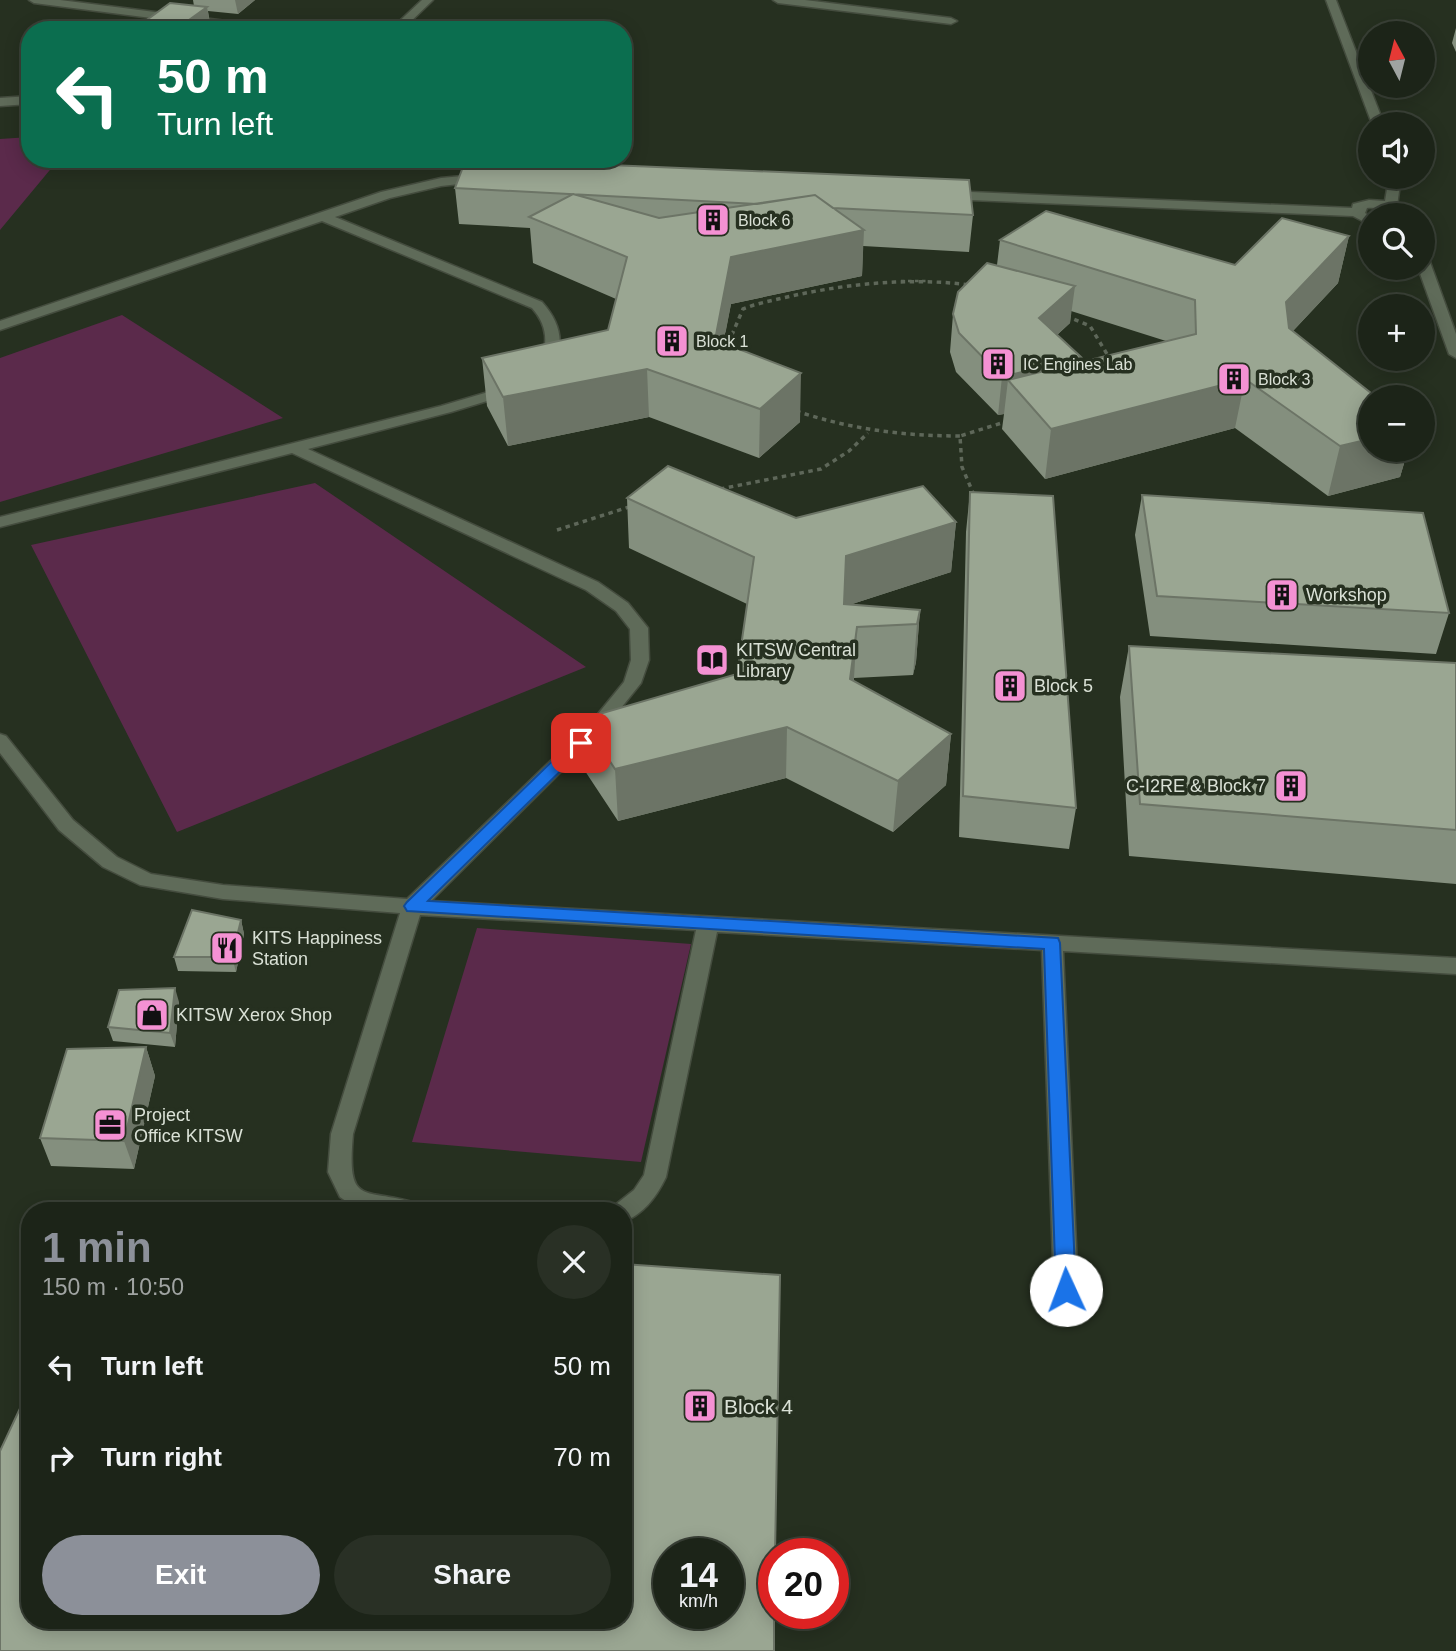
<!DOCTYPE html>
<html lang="en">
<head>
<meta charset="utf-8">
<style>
  :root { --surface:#1c2418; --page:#293025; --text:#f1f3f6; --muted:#a0a4a2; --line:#3a4137; --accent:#8c9099 }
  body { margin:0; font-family:Helvetica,sans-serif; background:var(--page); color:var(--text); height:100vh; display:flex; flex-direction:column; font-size:26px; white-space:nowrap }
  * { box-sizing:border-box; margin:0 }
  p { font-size:23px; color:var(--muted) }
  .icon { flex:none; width:38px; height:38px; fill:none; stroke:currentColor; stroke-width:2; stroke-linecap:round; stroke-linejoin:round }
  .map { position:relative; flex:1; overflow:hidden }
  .details { position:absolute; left:21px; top:1202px; width:611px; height:427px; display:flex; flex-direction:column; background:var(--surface); border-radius:28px; box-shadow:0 4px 18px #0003,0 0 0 2px var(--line) }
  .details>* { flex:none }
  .top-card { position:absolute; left:21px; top:21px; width:611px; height:147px; border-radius:28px; box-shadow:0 4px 18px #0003,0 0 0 2px var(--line); background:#0b6e4f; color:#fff; overflow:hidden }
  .needle { width:46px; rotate:353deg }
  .tools { position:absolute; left:1358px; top:21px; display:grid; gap:14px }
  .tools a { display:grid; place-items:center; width:77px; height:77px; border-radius:50%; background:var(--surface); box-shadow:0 4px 18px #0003,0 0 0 2px var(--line); font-size:35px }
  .speed { position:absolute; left:653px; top:1538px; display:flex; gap:14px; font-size:35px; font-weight:700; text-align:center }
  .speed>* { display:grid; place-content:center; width:91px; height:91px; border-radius:50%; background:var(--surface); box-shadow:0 4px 18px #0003,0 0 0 2px var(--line); line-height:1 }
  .speed small { font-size:18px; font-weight:400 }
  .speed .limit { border:10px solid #d22; background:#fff; color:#111 }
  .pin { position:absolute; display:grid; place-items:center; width:60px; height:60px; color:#fff; margin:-30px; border-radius:14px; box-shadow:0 4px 10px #0006 }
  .me { position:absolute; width:77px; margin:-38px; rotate:358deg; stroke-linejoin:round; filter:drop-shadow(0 0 5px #0008) }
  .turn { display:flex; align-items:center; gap:24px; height:147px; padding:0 21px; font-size:32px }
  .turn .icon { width:91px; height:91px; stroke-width:2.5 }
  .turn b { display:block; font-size:49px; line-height:60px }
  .round { display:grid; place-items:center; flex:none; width:74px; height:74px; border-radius:37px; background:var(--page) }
  .head { display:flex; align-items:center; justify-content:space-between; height:119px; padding:0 21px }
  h1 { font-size:42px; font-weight:700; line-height:52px; color:var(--accent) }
  .action { display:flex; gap:14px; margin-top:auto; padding:14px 21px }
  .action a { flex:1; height:80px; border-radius:42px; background:var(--accent); color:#fff; font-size:28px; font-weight:700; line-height:80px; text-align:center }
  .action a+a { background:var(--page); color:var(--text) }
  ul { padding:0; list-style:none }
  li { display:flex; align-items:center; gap:21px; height:91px; padding:0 21px }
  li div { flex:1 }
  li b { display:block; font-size:26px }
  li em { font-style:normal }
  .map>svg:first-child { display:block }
  .green { fill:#5b2a4b }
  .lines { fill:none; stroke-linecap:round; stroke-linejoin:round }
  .service-casing { stroke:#444c3e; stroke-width:3 }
  .path-far1 { stroke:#5e6759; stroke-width:2.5; stroke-dasharray:3.5 3.5; stroke-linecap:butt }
  .path { stroke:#5e6759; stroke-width:3.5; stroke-dasharray:4.5 4.5; stroke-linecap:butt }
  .service { fill:#5f6b59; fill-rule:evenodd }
  .wall { fill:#848f7e; fill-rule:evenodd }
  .shaded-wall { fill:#6c7466 }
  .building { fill:#9aa692; stroke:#6c7466; stroke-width:2; fill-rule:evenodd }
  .route { fill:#1a73e8; stroke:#114b97; stroke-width:2 }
  .labels { text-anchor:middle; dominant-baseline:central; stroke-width:7; stroke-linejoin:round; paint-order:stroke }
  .far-poi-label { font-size:16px; fill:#dae1d6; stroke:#263020; text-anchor:start }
  .poi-label { font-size:18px; fill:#dae1d6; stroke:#263020; text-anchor:start }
  .near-poi-label { font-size:21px; fill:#dae1d6; stroke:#263020; text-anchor:start }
</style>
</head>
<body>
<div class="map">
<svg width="1456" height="1651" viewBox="0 0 1456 1651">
  <rect width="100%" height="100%" fill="#263020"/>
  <path class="green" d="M30,137V159H59L0,230V139Z
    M122,315L283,418L0,502V358Z
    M315,483L586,667L177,832L31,545Z
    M477,928L691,944L641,1162L412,1142Z"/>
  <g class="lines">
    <defs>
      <path id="service" d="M29,0H60L274,27L279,30H245L34,3Z
        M422,0H433L402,30H390Z
        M773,0H805L951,18L957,21L951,24L778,3Z
        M1326,0H1336L1384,124H1372Z
        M30,96V104L0,106V98Z
        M483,174L487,175V181L441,186L390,198L335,217L542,302C560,322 566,344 552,368H542L540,365C548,343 548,326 532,308L322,221L0,330V321L381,192L441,178Z
        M1389,177H1401L1397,206L1404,215C1390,216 1382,206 1367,208L1365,213L1370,216V225L1353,216L947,199L941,195L947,191L1352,208L1353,204L1369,200L1385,201Z
        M1423,258L1430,262L1456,334V358L1449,354L1418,268H1423Z
        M512,385L517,386L519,389L517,392L451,412L308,449L598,582L628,603L648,628L649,660L641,683L605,728L431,901L1456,958V974L1063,951L1078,1290L1074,1297L1066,1300L1058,1297L1054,1290L1042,950L717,932L666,1177C657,1196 644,1214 623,1222V1211H612L615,1205L634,1190L644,1175L696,930L420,915L353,1134C346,1210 365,1186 419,1204L423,1211H363L356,1208L340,1197L328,1172L331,1134L400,913L223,899L140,885L103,867L59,830L0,753V734L6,736L73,820L117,857L151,874L223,885L407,899L593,720L624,682L631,660L630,629L616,611L586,590L292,453L0,527V517L441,406Z"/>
    </defs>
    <use href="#service" class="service-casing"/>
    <path class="path-far1" d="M901,281H926"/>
    <path class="path" d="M1066,316L1090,326L1110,359
      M732,353L731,337L743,309L754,305C826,286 898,276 971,285
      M796,411C850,429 903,436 960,436
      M720,489L821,469L849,451L868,433
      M974,495L962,467L960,436L1008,421
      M557,530L632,506"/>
    <use href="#service" class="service"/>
  </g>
  <path class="wall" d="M193,0H255L238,14L208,11L211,30H133L194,6Z
    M1456,28V52L1452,43Z
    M455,188L973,215L969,252L863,246L862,276L731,304L723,344L800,422L759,458L649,417L508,446L487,406L482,358L608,330L616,299L533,263L530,228L459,224Z
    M1349,236L1338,283L1293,331L1370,450H1408L1400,477L1328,496L1235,428L1045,479L1002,429L1004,414L998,415L956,372L950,352L953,314L997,265L1000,240L1235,265ZM1071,311L1166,341L1080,362L1081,357L1057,335L1070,323Z
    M970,492L1076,808L1069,849L959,837L966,532Z
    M1142,495L1449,613L1436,654L1150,636L1135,535Z
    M627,498L796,518L956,522L951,572L849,605L920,610L916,662L913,675L854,678V682L951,734L946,785L893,832L786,778L618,821L585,771L582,719L737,674L747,604L629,548Z
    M1129,646L1456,663V884L1129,856L1120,697Z
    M241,920L244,934L236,972L178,971L174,957Z
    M179,1002L175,1047L113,1041L108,1027Z
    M146,1047L155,1076L134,1169L51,1166L40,1138Z"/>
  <path class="shaded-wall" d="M235,0H255L238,14Z
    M207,7L211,30H175Z
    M864,230L862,276L731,304L715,388V340L731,257Z
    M1349,236L1338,283L1275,350L1286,302Z
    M1075,286L1070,323L1034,356L1039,318Z
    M1081,357L1075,395L1008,380L1004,414L998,415L1002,377Z
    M647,369L649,417L508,446L503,397Z
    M801,373L800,422L759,458L760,409Z
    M1245,379L1235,428L1045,479L1051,429Z
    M1370,439V450H1408L1400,477L1328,496L1340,446Z
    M956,522L951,572L843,607L846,556Z
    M920,610L916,662L913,675L917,624Z
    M857,627L854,678L847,731L850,679Z
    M787,727L786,778L618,821L615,769Z
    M951,734L946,785L893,832L898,781Z
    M241,920L244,934L236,972L232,957Z
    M175,988L179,1002L175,1047L170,1033Z
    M146,1047L155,1076L134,1169L124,1141Z"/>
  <path class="building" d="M170,3L207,7L175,30H133Z
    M466,159L969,180L973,215L833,208L815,195L757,204L455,188Z
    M573,194L659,218L815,195L864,230L731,257L715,340L801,373L760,409L647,369L503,397L482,358L608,330L627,257L529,217Z
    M1046,211L1235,265L1282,218L1349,236L1286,302L1289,328L1376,397H1370V439L1340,446L1245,379L1051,429L1008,380L1196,334L1195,300L1000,240Z
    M987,263L1075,286L1039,318L1081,357L1002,377L959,333L953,314L958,292Z
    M668,466L796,518L923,486L956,522L846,556L844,604L920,610L917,624L857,627L850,679L951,734L898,781L787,727L615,769L582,719L737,674L754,557L627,498Z
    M970,492L1053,496L1076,808L963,796Z
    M1142,495L1423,513L1449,613L1157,596Z
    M1129,646L1456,663V830L1140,804Z
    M192,910L241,920L232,957H174Z
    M175,988L170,1033L108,1027L119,990Z
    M146,1047L124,1141L40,1138L67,1049Z
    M623,1264L780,1275L775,1554H774V1651H0V1451L30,1387V1620H623ZM668,1554H728V1614H668Z"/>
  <path class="route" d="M581,737L586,739L588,743L586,746L428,901L1058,938L1060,943L1076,1290L1073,1296L1066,1298L1059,1296L1056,1290L1044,949L407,911L404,906L407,902L575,739Z"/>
  <defs>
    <symbol id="building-square" viewBox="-11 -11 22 22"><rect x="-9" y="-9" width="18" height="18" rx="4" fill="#f491d3" stroke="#263020"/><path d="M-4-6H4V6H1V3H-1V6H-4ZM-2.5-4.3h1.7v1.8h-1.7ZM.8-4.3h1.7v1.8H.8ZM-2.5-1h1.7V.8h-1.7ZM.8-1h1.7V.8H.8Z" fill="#111"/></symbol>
    <symbol id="library-square" viewBox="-11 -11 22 22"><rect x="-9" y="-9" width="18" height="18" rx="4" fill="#f491d3" stroke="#263020"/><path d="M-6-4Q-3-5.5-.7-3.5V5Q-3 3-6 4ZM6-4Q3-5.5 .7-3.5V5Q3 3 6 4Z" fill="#111"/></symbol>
    <symbol id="restaurant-square" viewBox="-11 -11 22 22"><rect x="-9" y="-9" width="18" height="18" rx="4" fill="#f491d3" stroke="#263020"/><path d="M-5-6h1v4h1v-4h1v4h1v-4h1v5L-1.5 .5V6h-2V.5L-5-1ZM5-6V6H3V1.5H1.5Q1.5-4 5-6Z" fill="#111"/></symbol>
    <symbol id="shop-square" viewBox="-11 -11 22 22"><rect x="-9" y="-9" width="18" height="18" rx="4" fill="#f491d3" stroke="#263020"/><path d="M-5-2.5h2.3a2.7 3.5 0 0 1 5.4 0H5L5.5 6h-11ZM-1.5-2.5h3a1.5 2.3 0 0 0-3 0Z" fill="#111"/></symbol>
    <symbol id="office-square" viewBox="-11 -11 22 22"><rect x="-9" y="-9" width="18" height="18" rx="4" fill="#f491d3" stroke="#263020"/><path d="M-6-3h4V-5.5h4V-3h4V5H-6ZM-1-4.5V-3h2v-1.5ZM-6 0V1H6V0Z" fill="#111"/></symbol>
  </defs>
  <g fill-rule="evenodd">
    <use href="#building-square" x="694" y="201" width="38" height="38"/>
    <use href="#building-square" x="653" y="322" width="38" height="38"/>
    <use href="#building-square" x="979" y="345" width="38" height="38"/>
    <use href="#building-square" x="1215" y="360" width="38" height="38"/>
    <use href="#building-square" x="1263" y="576" width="38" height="38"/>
    <use href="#library-square" x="693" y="641" width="38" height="38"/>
    <use href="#building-square" x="991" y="667" width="38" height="38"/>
    <use href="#building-square" x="1272" y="767" width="38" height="38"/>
    <use href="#restaurant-square" x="208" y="929" width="38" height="38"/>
    <use href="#shop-square" x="133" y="996" width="38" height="38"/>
    <use href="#office-square" x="91" y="1106" width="38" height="38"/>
    <use href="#building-square" x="681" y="1387" width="38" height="38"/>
  </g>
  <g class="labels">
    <g class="far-poi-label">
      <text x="738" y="220">Block 6</text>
      <text x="696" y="341">Block 1</text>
      <text x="1023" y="364">IC Engines Lab</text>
      <text x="1258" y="379">Block 3</text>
    </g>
    <g class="poi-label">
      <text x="1306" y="595">Workshop</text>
      <text x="736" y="650">KITSW Central<tspan x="736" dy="21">Library</tspan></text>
      <text x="1034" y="686">Block 5</text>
      <text x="1266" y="786" text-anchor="end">C-I2RE &amp; Block 7</text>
      <text x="252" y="938">KITS Happiness<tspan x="252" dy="21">Station</tspan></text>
      <text x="176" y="1015">KITSW Xerox Shop</text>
      <text x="134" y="1115">Project<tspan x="134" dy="21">Office KITSW</tspan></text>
    </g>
    <g class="near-poi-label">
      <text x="724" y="1406">Block 4</text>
    </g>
  </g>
</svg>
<div class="tools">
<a><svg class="needle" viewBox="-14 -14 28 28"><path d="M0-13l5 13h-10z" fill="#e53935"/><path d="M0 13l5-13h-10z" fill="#a0a4a2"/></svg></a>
<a><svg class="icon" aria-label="sound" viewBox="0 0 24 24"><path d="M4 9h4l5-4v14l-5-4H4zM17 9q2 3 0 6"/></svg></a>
<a><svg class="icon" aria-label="search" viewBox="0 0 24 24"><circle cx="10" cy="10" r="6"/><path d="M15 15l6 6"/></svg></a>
<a>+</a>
<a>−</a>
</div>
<div class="speed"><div>14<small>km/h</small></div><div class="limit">20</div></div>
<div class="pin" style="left:581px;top:743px;background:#d93025"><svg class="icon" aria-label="arrive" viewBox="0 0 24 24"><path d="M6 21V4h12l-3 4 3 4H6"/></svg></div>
<svg class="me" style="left:1066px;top:1290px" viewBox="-20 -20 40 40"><circle r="19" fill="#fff"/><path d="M0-13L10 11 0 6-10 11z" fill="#1a73e8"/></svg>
<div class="top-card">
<div class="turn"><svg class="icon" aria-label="left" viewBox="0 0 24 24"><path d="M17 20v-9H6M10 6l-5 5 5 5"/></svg><div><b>50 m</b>Turn left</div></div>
</div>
<section class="details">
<div class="head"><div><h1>1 min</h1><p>150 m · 10:50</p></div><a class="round"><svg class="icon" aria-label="close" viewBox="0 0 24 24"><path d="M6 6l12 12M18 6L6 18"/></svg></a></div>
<ul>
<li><svg class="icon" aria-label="left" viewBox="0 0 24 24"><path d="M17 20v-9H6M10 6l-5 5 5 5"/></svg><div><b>Turn left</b></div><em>50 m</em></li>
<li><svg class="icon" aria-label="right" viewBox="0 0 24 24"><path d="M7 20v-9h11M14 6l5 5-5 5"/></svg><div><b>Turn right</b></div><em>70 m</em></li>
</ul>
<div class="action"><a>Exit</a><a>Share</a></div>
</section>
</div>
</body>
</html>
